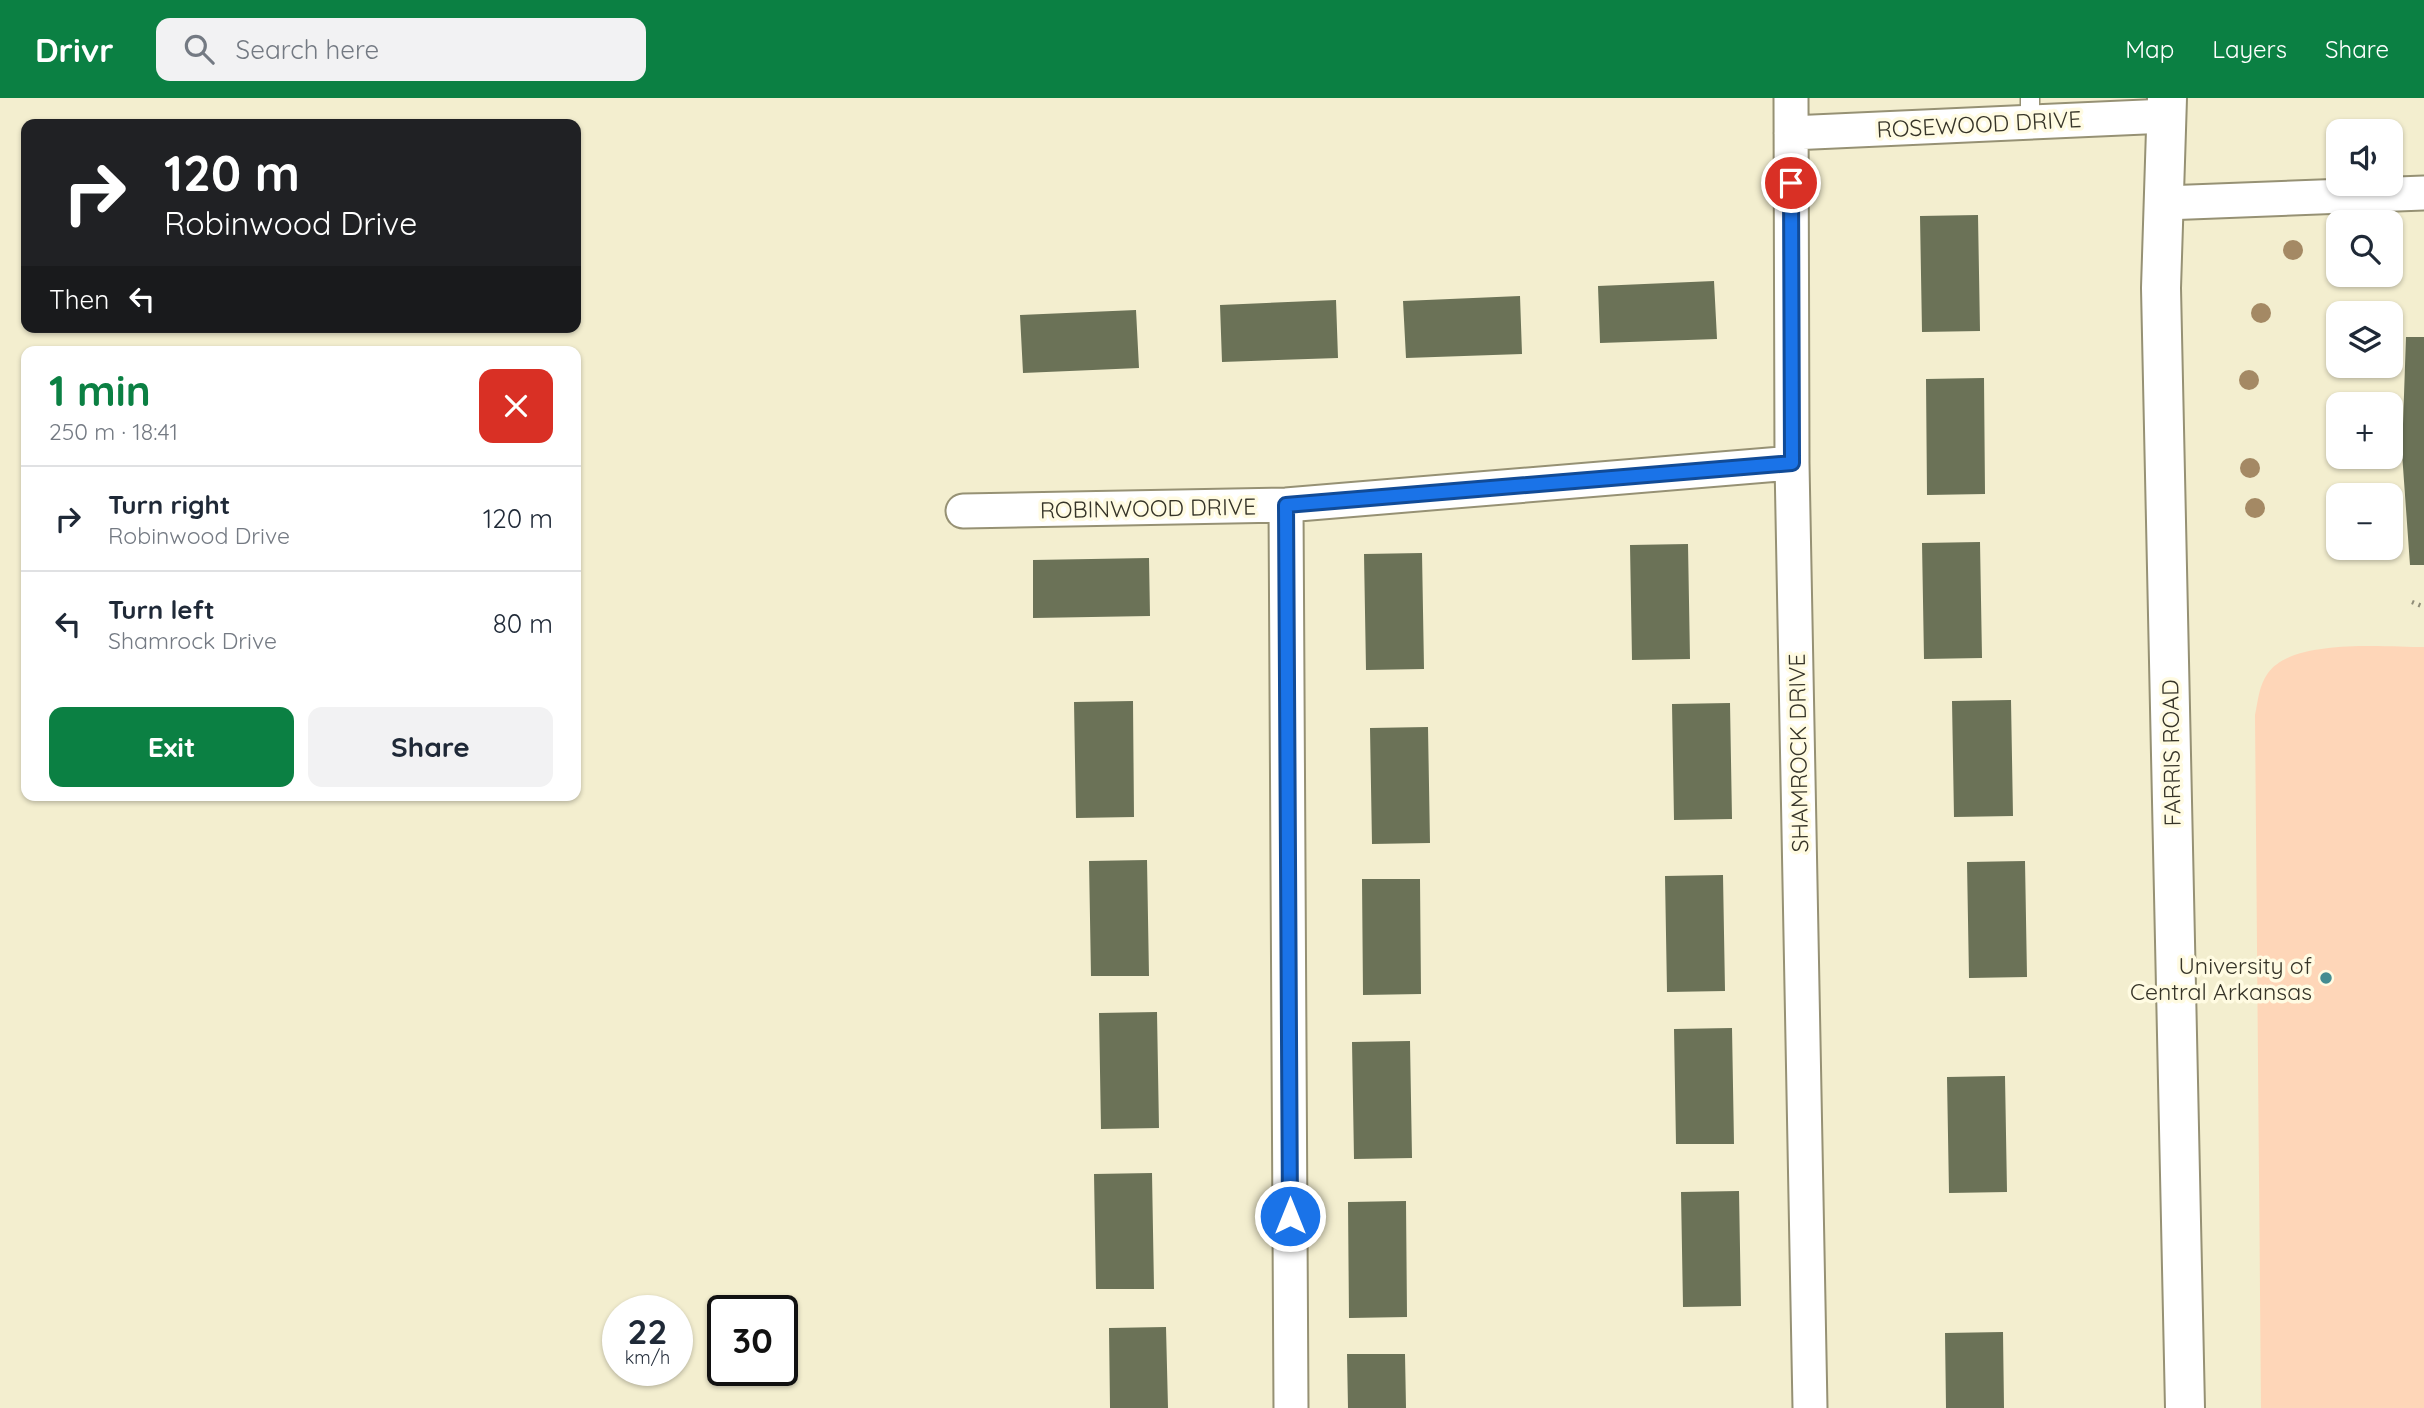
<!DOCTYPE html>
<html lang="en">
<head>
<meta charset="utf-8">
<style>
  :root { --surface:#fff; --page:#f2f2f3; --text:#1f2937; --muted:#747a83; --line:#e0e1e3; --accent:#0b8043 }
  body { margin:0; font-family:Quicksand,sans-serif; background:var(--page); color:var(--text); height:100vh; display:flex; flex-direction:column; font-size:26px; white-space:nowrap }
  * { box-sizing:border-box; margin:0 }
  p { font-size:23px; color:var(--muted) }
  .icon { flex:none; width:38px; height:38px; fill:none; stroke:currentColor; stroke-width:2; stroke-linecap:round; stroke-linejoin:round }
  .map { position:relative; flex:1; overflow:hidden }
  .panel { position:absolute; left:21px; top:248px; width:560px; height:455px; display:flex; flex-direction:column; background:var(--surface); border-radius:14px; box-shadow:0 2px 5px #0004 }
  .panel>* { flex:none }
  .hud { position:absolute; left:21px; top:21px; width:560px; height:214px; border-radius:14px; box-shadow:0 2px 5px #0004; background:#202124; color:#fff; overflow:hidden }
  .fabs { position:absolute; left:2326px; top:21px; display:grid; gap:14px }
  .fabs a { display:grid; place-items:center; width:77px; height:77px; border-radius:14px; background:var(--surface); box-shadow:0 2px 5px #0004; font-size:35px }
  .speed { position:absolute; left:602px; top:1197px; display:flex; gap:14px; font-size:35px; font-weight:700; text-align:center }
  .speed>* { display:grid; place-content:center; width:91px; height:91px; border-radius:50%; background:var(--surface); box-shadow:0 2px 5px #0004; line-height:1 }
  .speed small { font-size:18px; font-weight:400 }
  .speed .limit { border:4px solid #111; border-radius:10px; background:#fff; color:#111 }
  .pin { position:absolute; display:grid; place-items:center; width:60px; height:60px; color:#fff; margin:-30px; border:4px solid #fff; border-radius:50%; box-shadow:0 2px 7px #0007 }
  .me { position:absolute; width:77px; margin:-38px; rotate:0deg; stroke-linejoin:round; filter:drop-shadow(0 0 5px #0008) }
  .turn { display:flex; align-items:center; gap:24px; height:147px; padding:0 28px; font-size:32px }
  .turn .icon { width:91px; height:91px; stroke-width:2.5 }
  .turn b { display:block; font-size:49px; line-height:60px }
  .then { display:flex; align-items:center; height:66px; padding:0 28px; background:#0003; gap:14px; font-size:26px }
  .round { display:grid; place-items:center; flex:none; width:74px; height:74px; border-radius:14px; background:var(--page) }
  .summary { display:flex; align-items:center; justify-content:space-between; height:119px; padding:0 28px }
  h1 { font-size:42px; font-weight:700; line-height:52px; color:var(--accent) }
  .action { display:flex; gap:14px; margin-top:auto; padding:14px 28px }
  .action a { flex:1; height:80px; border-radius:14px; background:var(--accent); color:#fff; font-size:28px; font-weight:700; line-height:80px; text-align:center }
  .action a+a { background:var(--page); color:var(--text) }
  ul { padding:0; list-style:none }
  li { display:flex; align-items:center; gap:21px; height:105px; padding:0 28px; border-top:2px solid var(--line) }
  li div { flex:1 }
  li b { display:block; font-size:26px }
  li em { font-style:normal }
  header { display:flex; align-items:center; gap:42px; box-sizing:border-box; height:98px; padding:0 35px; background:var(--accent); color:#fff }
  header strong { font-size:33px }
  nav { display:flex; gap:38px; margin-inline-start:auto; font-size:24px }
  .search { width:490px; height:63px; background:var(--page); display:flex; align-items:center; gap:18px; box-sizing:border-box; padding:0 24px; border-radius:14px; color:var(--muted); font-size:26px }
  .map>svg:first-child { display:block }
  .green { fill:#fed6b8 }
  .building { fill:#6b7257 }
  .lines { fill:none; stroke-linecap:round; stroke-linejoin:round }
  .service-casing { stroke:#969174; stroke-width:21 }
  .minor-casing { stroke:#969174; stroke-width:37 }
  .tertiary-casing { stroke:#969174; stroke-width:42 }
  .path { stroke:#908d78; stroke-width:4.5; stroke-dasharray:2 5; stroke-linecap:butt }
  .service { stroke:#fff; stroke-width:18 }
  .minor { stroke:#fff; stroke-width:33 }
  .tertiary { stroke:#fff; stroke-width:38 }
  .tree { fill:#a48964 }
  .route-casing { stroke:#114b97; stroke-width:18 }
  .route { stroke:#1a73e8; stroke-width:12 }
  .poi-dot { fill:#448c91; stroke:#fffbe2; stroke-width:2.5 }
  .labels { text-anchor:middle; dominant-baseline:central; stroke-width:7; stroke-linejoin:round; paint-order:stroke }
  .street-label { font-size:23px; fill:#363428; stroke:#fffbe2 }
  .poi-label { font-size:23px; fill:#363428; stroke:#fffbe2; text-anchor:end }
</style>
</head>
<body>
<header>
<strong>Drivr</strong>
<div class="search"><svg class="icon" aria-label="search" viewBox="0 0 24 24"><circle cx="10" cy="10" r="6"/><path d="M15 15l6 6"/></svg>Search here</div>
<nav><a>Map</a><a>Layers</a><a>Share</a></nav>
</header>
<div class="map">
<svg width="2424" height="1310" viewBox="0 0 2424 1310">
  <rect width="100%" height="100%" fill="#f3eecf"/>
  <path class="green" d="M2424,549V1310H2261L2255,617C2258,603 2259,587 2268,575C2293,540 2384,549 2424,549Z"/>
  <path class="building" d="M1978,117L1980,233L1922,234L1920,118Z
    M1714,183L1717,241L1600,245L1598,188Z
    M1520,198L1522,256L1406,260L1403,203Z
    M1336,202L1338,260L1222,264L1220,207Z
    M1136,212L1139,270L1023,275L1020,217Z
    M2406,239H2424V467H2410L2402,355Z
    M1984,280L1985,396L1927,397L1926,281Z
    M1980,444L1982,560L1924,561L1922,445Z
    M1688,446L1690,561L1632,562L1630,447Z
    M1422,455L1424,571L1366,572L1364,456Z
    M1149,460L1150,518L1033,520V462Z
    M2011,602L2013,718L1954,719L1952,603Z
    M1133,603L1134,719L1076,720L1074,604Z
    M1730,605L1732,721L1674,722L1672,606Z
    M1428,629L1430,745L1372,746L1370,630Z
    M1147,762L1149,878H1091L1089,763Z
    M2025,763L2027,879L1969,880L1967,764Z
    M1723,777L1725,893L1667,894L1665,778Z
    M1362,781H1420L1421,896L1363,897Z
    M1157,914L1159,1030L1101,1031L1099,915Z
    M1732,930L1734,1046H1676L1674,931Z
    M1410,943L1412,1060L1354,1061L1352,944Z
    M2005,978L2007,1094L1949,1095L1947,979Z
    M1152,1075L1154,1191H1096L1094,1076Z
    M1739,1093L1741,1208L1683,1209L1681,1094Z
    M1406,1103L1407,1219L1349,1220L1348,1104Z
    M1166,1229L1168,1310H1110L1109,1230Z
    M2003,1234L2004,1310H1946L1945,1235Z
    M1347,1256H1405L1406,1310H1348Z"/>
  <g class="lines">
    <defs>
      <path id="service" d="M2030,22V0"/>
      <path id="minor" d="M1791,0L1792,365L1810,1310
        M1791,35L2167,18
        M2164,105L2424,95
        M1286,407L1291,1310
        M963,413L1286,407L1792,365"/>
      <path id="tertiary" d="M2167,0L2161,190L2185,1310"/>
    </defs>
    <use href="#service" class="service-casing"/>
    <use href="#minor" class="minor-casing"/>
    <use href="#tertiary" class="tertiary-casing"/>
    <path class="path" d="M2412,504L2424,509"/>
    <use href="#service" class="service"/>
    <use href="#minor" class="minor"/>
    <use href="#tertiary" class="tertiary"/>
  </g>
  <g class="tree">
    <circle cx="2293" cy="152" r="10"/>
    <circle cx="2261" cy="215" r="10"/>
    <circle cx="2249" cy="282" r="10"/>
    <circle cx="2250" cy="370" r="10"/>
    <circle cx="2255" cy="410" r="10"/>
  </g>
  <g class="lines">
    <defs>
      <path id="route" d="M1290,1118L1286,407L1792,365L1791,85"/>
    </defs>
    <use href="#route" class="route-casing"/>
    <use href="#route" class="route"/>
  </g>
  <circle class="poi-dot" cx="2326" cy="880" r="7"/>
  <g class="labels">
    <g class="street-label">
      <text transform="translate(1979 26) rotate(-3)">ROSEWOOD DRIVE</text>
      <text transform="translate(1148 410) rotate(-1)">ROBINWOOD DRIVE</text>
      <text transform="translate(1798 655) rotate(-91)">SHAMROCK DRIVE</text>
      <text transform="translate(2171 655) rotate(-91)">FARRIS ROAD</text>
    </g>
    <g class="poi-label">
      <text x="2312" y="867">University of<tspan x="2312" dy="26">Central Arkansas</tspan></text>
    </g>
  </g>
</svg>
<div class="fabs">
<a><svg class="icon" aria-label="sound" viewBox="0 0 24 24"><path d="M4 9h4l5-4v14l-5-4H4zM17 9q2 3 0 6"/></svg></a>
<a><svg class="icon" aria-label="search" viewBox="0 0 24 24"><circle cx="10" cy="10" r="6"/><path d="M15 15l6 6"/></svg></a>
<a><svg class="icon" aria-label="layers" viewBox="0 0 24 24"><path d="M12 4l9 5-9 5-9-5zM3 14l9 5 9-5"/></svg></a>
<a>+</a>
<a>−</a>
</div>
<div class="speed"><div>22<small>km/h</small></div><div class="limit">30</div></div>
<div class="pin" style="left:1791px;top:85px;background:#d93025"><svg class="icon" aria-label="arrive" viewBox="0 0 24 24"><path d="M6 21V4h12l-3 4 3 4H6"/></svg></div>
<svg class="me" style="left:1290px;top:1118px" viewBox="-20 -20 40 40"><circle r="17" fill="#1a73e8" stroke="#fff" stroke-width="3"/><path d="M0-11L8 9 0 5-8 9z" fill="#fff"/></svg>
<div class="hud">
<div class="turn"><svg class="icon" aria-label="right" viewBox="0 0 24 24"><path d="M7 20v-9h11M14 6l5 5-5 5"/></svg><div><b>120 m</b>Robinwood Drive</div></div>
<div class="then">Then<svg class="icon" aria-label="left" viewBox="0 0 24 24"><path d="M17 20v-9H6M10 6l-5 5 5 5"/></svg></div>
</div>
<section class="panel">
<div class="summary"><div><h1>1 min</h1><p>250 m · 18:41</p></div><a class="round" style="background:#d93025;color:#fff"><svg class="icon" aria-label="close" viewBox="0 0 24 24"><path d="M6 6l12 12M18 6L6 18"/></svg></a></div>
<ul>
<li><svg class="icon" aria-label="right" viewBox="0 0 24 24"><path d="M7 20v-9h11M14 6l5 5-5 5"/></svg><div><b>Turn right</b><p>Robinwood Drive</p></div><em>120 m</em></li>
<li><svg class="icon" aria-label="left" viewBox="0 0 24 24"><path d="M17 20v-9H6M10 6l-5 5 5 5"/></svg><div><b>Turn left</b><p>Shamrock Drive</p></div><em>80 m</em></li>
</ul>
<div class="action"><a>Exit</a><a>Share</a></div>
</section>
</div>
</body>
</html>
